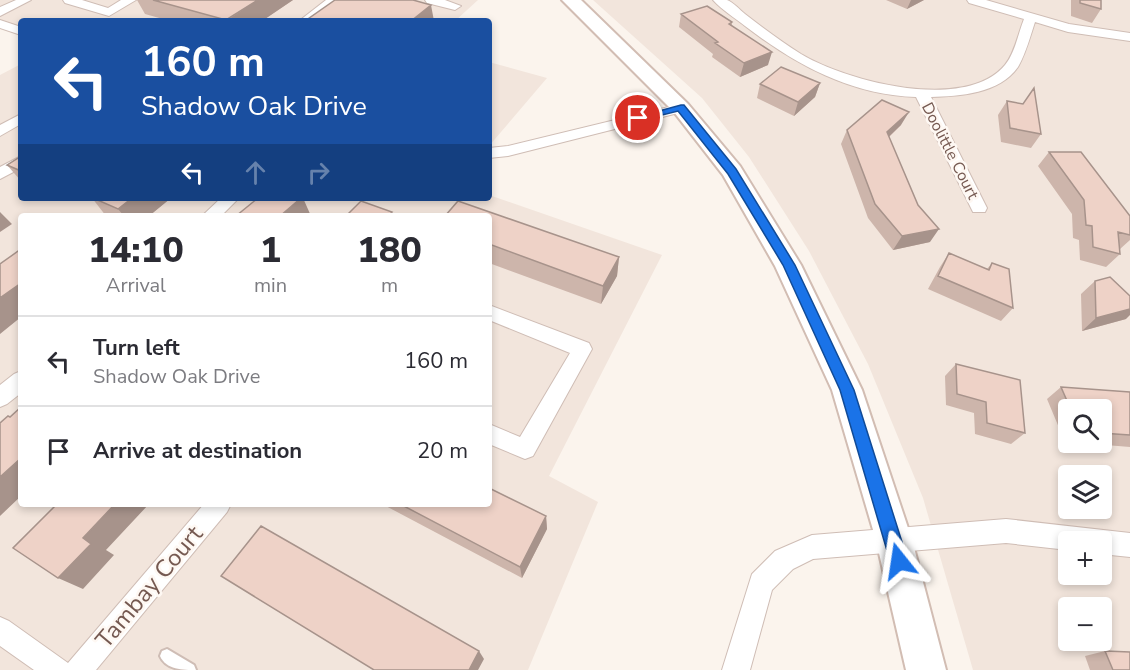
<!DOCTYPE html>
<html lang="en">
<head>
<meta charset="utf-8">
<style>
  :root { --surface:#fff; --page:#f2f2f3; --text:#2b2b33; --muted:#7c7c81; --line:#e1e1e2 }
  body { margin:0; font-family:"Nunito Sans",sans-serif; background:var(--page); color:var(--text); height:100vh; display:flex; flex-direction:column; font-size:22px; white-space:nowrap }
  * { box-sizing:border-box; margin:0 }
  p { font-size:20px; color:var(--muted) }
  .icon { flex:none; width:33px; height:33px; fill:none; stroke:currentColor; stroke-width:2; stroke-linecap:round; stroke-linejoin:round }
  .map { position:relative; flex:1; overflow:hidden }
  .panel { position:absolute; left:18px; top:213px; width:474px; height:294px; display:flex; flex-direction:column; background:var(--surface); border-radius:6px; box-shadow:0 3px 9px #0003 }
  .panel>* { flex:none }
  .top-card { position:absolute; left:18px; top:18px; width:474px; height:183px; border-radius:6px; box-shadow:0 3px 9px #0003; background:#1a4fa0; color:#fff; overflow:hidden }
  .tools { position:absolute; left:1058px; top:399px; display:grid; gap:12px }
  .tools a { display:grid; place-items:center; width:54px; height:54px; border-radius:6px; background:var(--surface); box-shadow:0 3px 9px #0003; font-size:30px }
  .pin { position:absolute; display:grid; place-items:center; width:51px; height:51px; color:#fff; margin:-26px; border:3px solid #fff; border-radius:50%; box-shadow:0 2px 6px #0007 }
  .me { position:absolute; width:66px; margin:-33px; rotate:345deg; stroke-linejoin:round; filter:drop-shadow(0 0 4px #0008) }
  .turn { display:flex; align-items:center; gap:21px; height:126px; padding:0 24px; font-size:27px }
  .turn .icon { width:78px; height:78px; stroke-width:2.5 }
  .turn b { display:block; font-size:42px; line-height:51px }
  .lanes { display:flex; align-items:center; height:57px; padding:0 24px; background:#0003; justify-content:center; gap:30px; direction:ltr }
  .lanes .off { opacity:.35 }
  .eta { display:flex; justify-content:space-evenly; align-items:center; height:102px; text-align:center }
  .eta b { font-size:36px; font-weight:800; line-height:42px }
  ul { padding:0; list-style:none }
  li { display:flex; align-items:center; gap:18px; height:90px; padding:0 24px; border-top:2px solid var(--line) }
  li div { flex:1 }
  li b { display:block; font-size:22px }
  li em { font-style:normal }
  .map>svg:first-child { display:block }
  .residential { fill:#f2e5dc; fill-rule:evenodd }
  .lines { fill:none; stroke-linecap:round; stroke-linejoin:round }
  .lane-casing { stroke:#cfbdb5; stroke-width:4 }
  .street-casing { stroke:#cfbdb5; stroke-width:2 }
  .secondary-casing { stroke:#d2bdb3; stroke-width:4 }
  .lane { fill:#fff; fill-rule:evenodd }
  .street { fill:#fff; fill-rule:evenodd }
  .secondary { fill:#fff; fill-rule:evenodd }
  .wall { fill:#cdb5ab }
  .shaded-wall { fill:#a7938b }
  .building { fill:#eed2c7; stroke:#a7938b; stroke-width:1.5 }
  .route { fill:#1a73e8; stroke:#114b97; stroke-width:1.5 }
  .labels { text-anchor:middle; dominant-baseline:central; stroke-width:5; stroke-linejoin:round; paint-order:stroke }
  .far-street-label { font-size:16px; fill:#755951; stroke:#fef8f3 }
  .near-street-label { font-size:24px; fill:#755951; stroke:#fef8f3 }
</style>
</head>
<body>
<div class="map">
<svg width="1130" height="670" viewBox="0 0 1130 670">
  <rect width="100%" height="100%" fill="#fbf4ed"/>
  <path class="residential" d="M0,0H478L455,21H21V28L0,21Z
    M593,0H1130V670H973L923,498L868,364L809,251L749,157L702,98ZM1068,410H1101V442H1068ZM1068,476H1101V508H1068ZM1068,542H1101V574H1068ZM1068,608H1101V640H1068Z
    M489,62L547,78L489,146Z
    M21,64V198H489V195L662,255L549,476L598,502L528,670H0V75ZM21,216H489V504H21Z"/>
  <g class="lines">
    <defs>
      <path id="lane" d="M167,649L194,665L196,670C183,670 166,670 160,656L162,651Z"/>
      <path id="street" d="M16,0H31L0,16V7Z
        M63,0H82L108,8L121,0H136L109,16L65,3Z
        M326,0H340L313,21H299Z
        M425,0H445L461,6L455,10L427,3Z
        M713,0C717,0 723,0 727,0C733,2 740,10 745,14C763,28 782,42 801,54C846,81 965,113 1005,65C1015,53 1018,34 1024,19L969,3L967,0H986L1069,24L1130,33V41L1068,32L1035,22C1030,37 1026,53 1018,67C999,94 960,96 931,97L987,208L985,212H973L971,208L916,97C851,95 796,65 745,26C735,18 722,10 713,0Z
        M0,20L21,27V35L0,28Z
        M681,104L688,108L686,111L508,156L489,158V148L508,146Z
        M21,114V124L0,136V125Z
        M21,156V168L0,179V167Z
        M221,198H239L221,216H202Z
        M489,305L589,343L592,349L533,456L525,459L489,444V424L520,437L570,353L489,320Z
        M21,371V393L7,404L0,407V385L14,374Z
        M204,504H231L227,512L96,670H34L0,646V617L9,621L68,663Z
        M1006,519L1130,533V557L1101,554V542H1068V550L1006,543L813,559L793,569L772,590L750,670H722L752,574L775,551L812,535Z"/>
      <path id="secondary" d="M562,0H581L688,104L740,166L801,265L862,390L912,540L946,670H906L876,540L832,390L775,266L723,175L674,112Z"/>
    </defs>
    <use href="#lane" class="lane-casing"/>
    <use href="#street" class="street-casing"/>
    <use href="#secondary" class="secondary-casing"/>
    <use href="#lane" class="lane"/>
    <use href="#street" class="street"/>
    <use href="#secondary" class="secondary"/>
  </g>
  <path class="wall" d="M137,0H293L262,21H170L145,14Z
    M886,0H924L907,9Z
    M1071,0H1101V9L1092,23L1071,16Z
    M681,14L732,22V26L768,65L740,77L712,57L713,54L679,27Z
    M820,83L815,97L794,116L757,98L760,84Z
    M1007,101L1041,134L1031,148L1001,142L998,115Z
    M901,125L889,137L930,242L893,250L868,218L841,144L847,130Z
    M1049,152L1130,216V240L1120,249V254L1106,267L1080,260L1079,240L1073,238L1072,214L1038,166Z
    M21,156V181L7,165Z
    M92,198H171L149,216H106Z
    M489,216L619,257L617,276L601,304L489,263Z
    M949,253L987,269L992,263L1013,308L1001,321L928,289L940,267Z
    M1095,281L1126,319L1082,331L1081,294Z
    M956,364L1025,433L1011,444L975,434L974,413L946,405L945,376Z
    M1061,387L1130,392V447L1069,442H1101V410H1068V442H1065L1047,399Z
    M382,504H489L546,516L547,529L522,578Z
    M1105,651L1130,670H1090L1085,656Z"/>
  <path class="shaded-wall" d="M258,0H293L262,21H226Z
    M911,0H924L907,9Z
    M431,5L434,21H411Z
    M772,52L768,65L740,77L744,63Z
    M820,83L815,97L794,116L798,102Z
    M909,112L901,125L880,145L887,132Z
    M132,198H171L149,216H124L118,209Z
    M301,198H303L311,216H280Z
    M0,212L12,224L0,232Z
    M939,229L930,242L893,250L902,236Z
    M619,257L617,276L601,304L603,286Z
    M21,283V317L0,334V298Z
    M1130,309V315L1126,319L1082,331L1096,318Z
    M21,458V496L0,516V477Z
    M115,504H149L106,550L114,555L83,589L58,578L83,538Z
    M546,516L547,529L522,578L520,567Z
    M479,651L484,659L478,670H469Z"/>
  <path class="building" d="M153,0H258L226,20Z
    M335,0H413L431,5L411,21H305Z
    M1080,0H1101V9L1080,3Z
    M707,6L732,22L729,24L772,52L744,63L715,43L718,42L681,14Z
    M781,67L820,83L798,102L760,84Z
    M1034,88L1041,134L1010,128L1007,101L1023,104Z
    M882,100L909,112L887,132L918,205L939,229L902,236L875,204L847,130Z
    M1049,152H1081L1130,216V235L1118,232L1120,254L1093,247L1092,226L1086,225L1084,200Z
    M21,156V171L7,165Z
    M93,198H132L118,209Z
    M258,198H301L280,216H236Z
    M361,201L392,212L388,216H346Z
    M458,201L619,257L603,286L489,244V216H445Z
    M21,249V283L0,298V264Z
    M949,253L989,270L992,263L1009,269L1013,308L938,276Z
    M1110,277L1130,296V309L1096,318L1095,281Z
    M956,364L1020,380L1025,433L987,423L986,402L957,394Z
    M1061,387L1130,392V435L1101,433V410H1071Z
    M21,407V458L0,477V423L8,416L10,417Z
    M489,488L546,516L520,567L400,504H489Z
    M57,504H115L83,538L91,544L58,578L13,548Z
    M261,526L479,651L469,670H374L221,576Z
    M1105,651L1130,652V670H1113Z"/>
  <path class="route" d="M681,105H684L736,169L795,265L854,390L908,561L905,568L899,570L893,568L890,561L840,390L783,265L728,174L678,111L638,121L633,118Z"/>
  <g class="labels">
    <g class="far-street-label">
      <text transform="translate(950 151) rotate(63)">Doolittle Court</text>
    </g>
    <g class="near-street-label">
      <text transform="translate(149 587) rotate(-50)">Tambay Court</text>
    </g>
  </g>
</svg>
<div class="tools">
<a><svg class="icon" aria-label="search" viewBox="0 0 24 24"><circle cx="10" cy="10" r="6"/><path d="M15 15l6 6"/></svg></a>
<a><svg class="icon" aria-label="layers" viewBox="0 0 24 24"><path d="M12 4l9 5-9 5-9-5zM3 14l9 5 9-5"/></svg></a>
<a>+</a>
<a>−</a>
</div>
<div class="pin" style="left:638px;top:118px;background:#d93025"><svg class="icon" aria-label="arrive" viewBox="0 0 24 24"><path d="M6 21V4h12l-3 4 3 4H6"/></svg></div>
<svg class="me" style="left:899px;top:561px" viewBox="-20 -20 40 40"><path d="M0-17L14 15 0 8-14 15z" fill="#1a73e8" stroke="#fff" stroke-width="4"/></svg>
<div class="top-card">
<div class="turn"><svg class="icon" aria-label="left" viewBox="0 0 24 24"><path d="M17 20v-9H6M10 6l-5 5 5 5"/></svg><div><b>160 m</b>Shadow Oak Drive</div></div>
<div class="lanes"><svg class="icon" aria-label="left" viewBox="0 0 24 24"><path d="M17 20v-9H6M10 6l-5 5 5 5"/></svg><svg class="icon off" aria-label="ahead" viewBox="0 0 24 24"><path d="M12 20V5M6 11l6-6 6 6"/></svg><svg class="icon off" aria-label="right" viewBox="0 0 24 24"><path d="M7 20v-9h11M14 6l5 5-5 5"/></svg></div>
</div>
<section class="panel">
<div class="eta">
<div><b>14:10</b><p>Arrival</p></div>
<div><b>1</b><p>min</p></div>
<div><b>180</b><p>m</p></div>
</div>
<ul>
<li><svg class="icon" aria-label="left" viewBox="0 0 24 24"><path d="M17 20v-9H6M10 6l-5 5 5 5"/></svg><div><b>Turn left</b><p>Shadow Oak Drive</p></div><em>160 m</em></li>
<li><svg class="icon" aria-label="arrive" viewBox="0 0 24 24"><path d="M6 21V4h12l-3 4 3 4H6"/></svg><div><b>Arrive at destination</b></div><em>20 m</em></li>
</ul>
</section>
</div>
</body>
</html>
